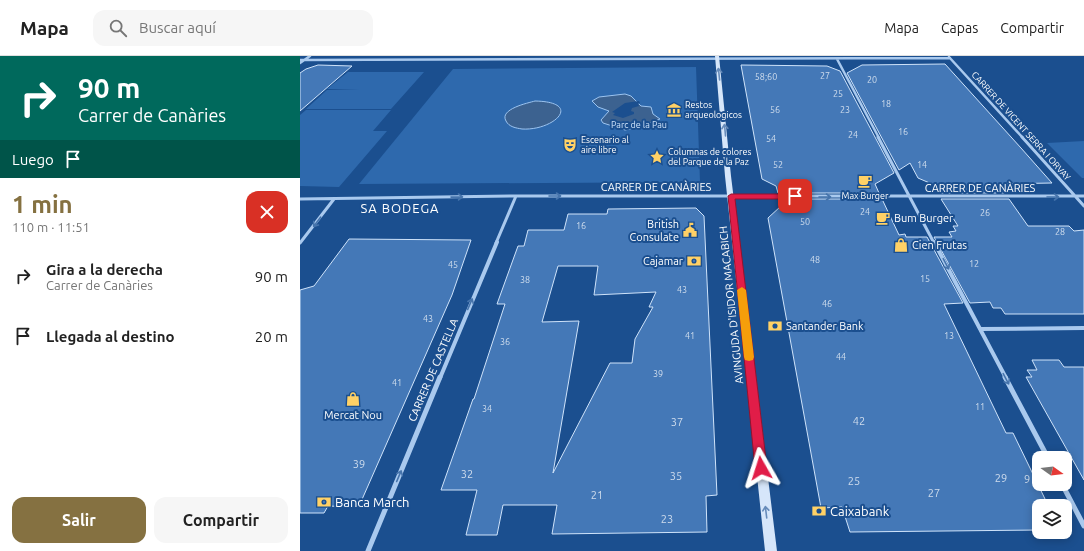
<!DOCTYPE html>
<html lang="es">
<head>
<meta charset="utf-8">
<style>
  :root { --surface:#fff; --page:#f6f6f6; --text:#222; --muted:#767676; --line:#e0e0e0; --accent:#857141 }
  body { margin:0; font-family:Ubuntu,sans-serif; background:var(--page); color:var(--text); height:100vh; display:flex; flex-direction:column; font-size:15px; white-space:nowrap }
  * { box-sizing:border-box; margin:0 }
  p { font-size:13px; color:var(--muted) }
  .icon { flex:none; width:22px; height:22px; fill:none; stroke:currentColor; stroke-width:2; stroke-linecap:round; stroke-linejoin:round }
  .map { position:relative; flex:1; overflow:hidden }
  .details { display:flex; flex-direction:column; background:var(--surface); width:300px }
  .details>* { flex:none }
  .banner { background:#00695c; color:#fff; overflow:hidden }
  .needle { width:26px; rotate:104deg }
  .controls { position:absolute; left:732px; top:395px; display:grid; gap:8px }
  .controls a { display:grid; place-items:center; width:40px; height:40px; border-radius:8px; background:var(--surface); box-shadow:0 2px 10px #0003; font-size:20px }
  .pin { position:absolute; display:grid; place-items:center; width:34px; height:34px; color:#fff; margin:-17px; border-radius:8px; box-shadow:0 2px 6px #0006 }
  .me { position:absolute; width:44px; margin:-22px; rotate:354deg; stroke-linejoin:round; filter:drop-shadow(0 0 3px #0008) }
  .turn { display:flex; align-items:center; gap:14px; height:84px; padding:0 12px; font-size:18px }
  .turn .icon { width:52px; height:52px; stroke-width:2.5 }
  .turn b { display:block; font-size:28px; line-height:34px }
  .then { display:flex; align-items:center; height:38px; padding:0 12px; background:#0003; gap:8px; font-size:15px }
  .round { display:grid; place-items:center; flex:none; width:42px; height:42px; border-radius:12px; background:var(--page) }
  .summary { display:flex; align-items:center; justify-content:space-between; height:68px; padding:0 12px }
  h1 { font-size:24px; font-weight:600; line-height:30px; color:var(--accent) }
  .action { display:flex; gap:8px; margin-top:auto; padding:8px 12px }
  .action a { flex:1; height:46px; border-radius:12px; background:var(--accent); color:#fff; font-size:16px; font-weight:600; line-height:46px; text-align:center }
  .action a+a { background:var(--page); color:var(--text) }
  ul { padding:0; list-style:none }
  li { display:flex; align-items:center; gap:12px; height:60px; padding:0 12px }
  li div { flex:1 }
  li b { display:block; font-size:15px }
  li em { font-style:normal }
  header { display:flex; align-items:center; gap:24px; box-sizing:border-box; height:56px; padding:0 20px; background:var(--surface); border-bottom:1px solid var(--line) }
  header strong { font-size:19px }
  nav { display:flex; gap:22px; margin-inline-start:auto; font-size:14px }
  .search { width:280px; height:36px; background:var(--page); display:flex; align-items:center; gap:10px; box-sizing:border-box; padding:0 14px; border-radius:12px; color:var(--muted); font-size:15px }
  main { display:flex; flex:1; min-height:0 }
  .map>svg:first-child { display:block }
  .green { fill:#2e69ad }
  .water { fill:#3c6290; stroke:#9cc4f0 }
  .pier { fill:#1b4f8f }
  .building { fill:#4478b7; stroke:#cfe3fa; fill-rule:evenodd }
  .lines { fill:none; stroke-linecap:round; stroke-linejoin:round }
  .street-far3 { stroke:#a9c9ee; stroke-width:2.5 }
  .street-far2 { stroke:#a9c9ee; stroke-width:3 }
  .street-far1 { stroke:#a9c9ee; stroke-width:4 }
  .street { stroke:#a9c9ee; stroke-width:5 }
  .secondary { fill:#d6e6fa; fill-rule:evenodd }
  .oneway { stroke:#668bba }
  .oneway2 { stroke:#4674ac }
  .route { fill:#e11d48; stroke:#92132f }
  .slow { fill:#f59e0b }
  .labels { text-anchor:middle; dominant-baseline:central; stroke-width:4; stroke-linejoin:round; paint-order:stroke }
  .number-label { font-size:9px; fill:#d0dded }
  .far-poi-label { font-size:9px; fill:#fff; stroke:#1b4f8f; text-anchor:start }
  .far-park-label { font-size:9px; fill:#cfe3fa; stroke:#1b4f8f }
  .far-street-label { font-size:9px; fill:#fff; stroke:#1b4f8f }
  .street-label { font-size:11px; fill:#fff; stroke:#1b4f8f }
  .poi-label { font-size:11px; fill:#fff; stroke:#1b4f8f; text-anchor:start }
  .near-number-label { font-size:11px; fill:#d0dded }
  .quarter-label { font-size:13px; letter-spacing:1px; fill:#fff; stroke:#1b4f8f }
  .near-poi-label { font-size:13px; fill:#fff; stroke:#1b4f8f; text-anchor:start }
</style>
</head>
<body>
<header>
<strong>Mapa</strong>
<div class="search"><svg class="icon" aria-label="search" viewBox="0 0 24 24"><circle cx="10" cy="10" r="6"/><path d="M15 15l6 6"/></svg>Buscar aquí</div>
<nav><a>Mapa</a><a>Capas</a><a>Compartir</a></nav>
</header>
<main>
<section class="details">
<div class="banner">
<div class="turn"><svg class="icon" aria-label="right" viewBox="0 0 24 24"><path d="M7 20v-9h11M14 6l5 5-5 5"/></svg><div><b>90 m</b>Carrer de Canàries</div></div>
<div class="then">Luego<svg class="icon" aria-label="arrive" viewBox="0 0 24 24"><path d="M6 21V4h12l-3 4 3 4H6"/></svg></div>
</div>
<div class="summary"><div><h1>1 min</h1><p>110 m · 11:51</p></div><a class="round" style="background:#d93025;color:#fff"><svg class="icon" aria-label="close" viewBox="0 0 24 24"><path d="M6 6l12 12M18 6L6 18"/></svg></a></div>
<ul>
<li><svg class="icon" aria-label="right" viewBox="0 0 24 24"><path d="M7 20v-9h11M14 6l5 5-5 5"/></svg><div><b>Gira a la derecha</b><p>Carrer de Canàries</p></div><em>90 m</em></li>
<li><svg class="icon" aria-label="arrive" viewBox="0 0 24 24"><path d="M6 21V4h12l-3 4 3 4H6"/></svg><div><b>Llegada al destino</b></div><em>20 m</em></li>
</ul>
<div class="action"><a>Salir</a><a>Compartir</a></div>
</section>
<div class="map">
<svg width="784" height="495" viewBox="0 0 784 495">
  <rect width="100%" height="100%" fill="#1b4f8f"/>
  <path class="green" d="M396,11L400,126L59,128L153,13Z
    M48,16H124L91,53H6L27,34H59L27,33Z
    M6,54H91L73,75H87L39,131L0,130V59Z
    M784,85V122H782L747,87Z"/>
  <path class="water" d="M325,38L331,40L341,50L351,51L353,58L360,63L343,70L325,74L303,67L301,64L309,55L298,51L292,45L299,41Z
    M235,45C284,46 254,75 222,73C216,72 209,71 206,65C199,53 228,47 235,45Z"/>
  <path class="pier" d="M339,45L340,47L338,48L339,50L332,52L331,55L334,56V58L323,62L313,59L315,57L312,56L325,47Z"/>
  <path class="building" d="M645,8L721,92L752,127L698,128L705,137H638L632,128L618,122L610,107L599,114L547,17L562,9Z
    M18,9L52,10L0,55V17L6,13Z
    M441,9L527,10L540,15L594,117L575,128L579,137H478L476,130L462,123Z
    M479,143H582L599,179L605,178L606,181H627L663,247L644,248L706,377H713L746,445L739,446V474L550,476L542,451L521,452L468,162L481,150Z
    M641,143H709L728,170H769L774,175L784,174V258H705L701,252H693L690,246L670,247L634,181H652L649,176L656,175L653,170H658Z
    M396,152L404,160L417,439L406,440L407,476L252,478L257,449H203L197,479H166L177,434H141L173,343H174L205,248H197L218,190H224L228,174H264L268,158H307L308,153ZM258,210H298L294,239L356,236L349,251H353L335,283L332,307H310L253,417L279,265L242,266Z
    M49,183L171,184L152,239L60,448L56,451L28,450L24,457H0V234L14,230Z
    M732,304H759L764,311H784V424L726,321H732L727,314H737Z"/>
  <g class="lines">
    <path class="street-far3" d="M649,1L723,82
      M537,3L579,82
      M0,4L650,2
      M0,7L10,0"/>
    <path class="street-far2" d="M578,81L634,187
      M722,81L784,150
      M0,143L216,140H784
      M0,187L34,143
      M196,187L216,140"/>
    <path class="street-far1" d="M634,186L706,322
      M680,273L784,272
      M140,322L197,186"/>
    <path class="street" d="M705,321L748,402
      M762,428L784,470
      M68,495L140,321"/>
    <path class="secondary" d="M415,0H419L431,120L477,495H465L425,120Z"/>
  </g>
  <defs><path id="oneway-shaft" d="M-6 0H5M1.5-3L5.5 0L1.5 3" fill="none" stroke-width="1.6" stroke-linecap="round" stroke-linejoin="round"/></defs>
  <g class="oneway">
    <use href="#oneway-shaft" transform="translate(419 18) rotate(-96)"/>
    <use href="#oneway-shaft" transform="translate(425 74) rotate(-95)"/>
    <use href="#oneway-shaft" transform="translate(466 456) rotate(-97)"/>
  </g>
  <g class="oneway2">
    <use href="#oneway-shaft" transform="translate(255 140)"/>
    <use href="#oneway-shaft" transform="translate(157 141) rotate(-1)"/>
    <use href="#oneway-shaft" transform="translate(525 141)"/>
    <use href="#oneway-shaft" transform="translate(753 141)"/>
    <use href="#oneway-shaft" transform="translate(17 166) rotate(127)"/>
    <use href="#oneway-shaft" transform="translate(646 208) rotate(62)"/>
    <use href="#oneway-shaft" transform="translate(170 248) rotate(-67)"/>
    <use href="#oneway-shaft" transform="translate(706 323) rotate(62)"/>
    <use href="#oneway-shaft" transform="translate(99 420) rotate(-67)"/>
  </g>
  <path class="route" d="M431,138H495L499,140L495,143H435L467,412L465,416L461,418L457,416L455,412L428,140Z"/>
  <path class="slow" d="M442,231L446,234L454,301L453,304L449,305L445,304L444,301L437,234Z"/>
  <defs>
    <symbol id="museum-bare" viewBox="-9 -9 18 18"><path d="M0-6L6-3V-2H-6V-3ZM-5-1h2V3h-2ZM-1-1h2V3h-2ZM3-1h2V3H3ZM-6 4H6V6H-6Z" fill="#ffd166" stroke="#1b4f8f" stroke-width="2.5" paint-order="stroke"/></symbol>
    <symbol id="theatre-bare" viewBox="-9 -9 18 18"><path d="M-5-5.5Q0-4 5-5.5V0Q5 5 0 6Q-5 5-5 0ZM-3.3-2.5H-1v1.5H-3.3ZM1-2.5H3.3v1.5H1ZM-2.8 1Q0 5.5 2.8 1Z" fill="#ffd166" stroke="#1b4f8f" stroke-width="2.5" paint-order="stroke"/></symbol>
    <symbol id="sight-bare" viewBox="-9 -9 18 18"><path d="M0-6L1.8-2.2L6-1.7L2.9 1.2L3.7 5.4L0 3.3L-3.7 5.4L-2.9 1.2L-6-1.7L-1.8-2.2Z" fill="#ffd166" stroke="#1b4f8f" stroke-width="2.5" paint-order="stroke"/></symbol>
    <symbol id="cafe-bare" viewBox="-9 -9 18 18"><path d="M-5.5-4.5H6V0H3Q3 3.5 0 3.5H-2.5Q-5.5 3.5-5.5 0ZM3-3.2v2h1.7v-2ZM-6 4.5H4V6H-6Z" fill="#ffd166" stroke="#1b4f8f" stroke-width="2.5" paint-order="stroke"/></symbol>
    <symbol id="civic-bare" viewBox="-9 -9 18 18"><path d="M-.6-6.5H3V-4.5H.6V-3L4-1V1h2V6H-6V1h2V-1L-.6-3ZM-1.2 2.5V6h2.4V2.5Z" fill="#ffd166" stroke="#1b4f8f" stroke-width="2.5" paint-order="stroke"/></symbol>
    <symbol id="shop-bare" viewBox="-9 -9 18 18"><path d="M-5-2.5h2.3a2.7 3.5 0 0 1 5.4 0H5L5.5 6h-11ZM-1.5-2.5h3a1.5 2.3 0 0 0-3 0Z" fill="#ffd166" stroke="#1b4f8f" stroke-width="2.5" paint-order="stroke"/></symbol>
    <symbol id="bank-bare" viewBox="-9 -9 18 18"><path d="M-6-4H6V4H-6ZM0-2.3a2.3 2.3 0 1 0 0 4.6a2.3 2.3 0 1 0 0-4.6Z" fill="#ffd166" stroke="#1b4f8f" stroke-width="2.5" paint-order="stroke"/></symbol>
  </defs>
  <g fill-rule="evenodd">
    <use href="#museum-bare" x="364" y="44" width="20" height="20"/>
    <use href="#theatre-bare" x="260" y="79" width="20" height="20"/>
    <use href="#sight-bare" x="347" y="91" width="20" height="20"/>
    <use href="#cafe-bare" x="555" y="115" width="20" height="20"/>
    <use href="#cafe-bare" x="573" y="152" width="20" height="20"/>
    <use href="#civic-bare" x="380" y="164" width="20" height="20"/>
    <use href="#shop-bare" x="591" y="179" width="20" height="20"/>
    <use href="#bank-bare" x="384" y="195" width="20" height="20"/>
    <use href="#bank-bare" x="465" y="260" width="20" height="20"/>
    <use href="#shop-bare" x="43" y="333" width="20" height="20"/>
    <use href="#bank-bare" x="14" y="436" width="20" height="20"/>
    <use href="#bank-bare" x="509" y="445" width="20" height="20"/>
  </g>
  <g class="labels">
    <g class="number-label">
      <text x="525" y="20">27</text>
      <text x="466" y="21">58;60</text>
      <text x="572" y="24">20</text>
      <text x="538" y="38">25</text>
      <text x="586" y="48">18</text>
      <text x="475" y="54">56</text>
      <text x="545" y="54">23</text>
      <text x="603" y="76">16</text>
      <text x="553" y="79">24</text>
      <text x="471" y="83">54</text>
      <text x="478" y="109">52</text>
      <text x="622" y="109">14</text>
      <text x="565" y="156">24</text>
      <text x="685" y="157">26</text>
      <text x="505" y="166">50</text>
      <text x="281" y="170">16</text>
      <text x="760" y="176">28</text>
      <text x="515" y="204">48</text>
      <text x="674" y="208">12</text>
      <text x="153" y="209">45</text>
      <text x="625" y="223">15</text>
      <text x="225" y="224">38</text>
      <text x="382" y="234">43</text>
      <text x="527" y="248">46</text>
      <text x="128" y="263">43</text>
      <text x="390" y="280">41</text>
      <text x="649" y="280">13</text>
      <text x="205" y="286">36</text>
      <text x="541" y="301">44</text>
      <text x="358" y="318">39</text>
      <text x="97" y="327">41</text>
      <text x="680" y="351">11</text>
      <text x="187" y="353">34</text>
    </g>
    <g class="far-poi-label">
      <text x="385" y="49">Restos<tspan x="385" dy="10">arqueologicos</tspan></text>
      <text x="281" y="84">Escenario al<tspan x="281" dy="10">aire libre</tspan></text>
      <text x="368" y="96">Columnas de colores<tspan x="368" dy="10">del Parque de la Paz</tspan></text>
      <text x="565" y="140" text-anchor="middle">Max Burger</text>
    </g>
    <g class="far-park-label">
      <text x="339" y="69">Parc de la Pau</text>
    </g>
    <g class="far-street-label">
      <text transform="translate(721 70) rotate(48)">CARRER DE VICENT SERRA I ORVAY</text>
    </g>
    <g class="street-label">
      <text x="356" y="131">CARRER DE CANÀRIES</text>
      <text x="680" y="132">CARRER DE CANÀRIES</text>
      <text transform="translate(431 249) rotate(-96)">AVINGUDA D'ISIDOR MACABICH</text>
      <text transform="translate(133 314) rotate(-67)">CARRER DE CASTELLA</text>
    </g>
    <g class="poi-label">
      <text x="594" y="162">Bum Burger</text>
      <text x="379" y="168" text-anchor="end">British<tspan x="379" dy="13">Consulate</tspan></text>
      <text x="612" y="189">Cien Frutas</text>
      <text x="383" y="205" text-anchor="end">Cajamar</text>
      <text x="486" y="270">Santander Bank</text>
      <text x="53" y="359" text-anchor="middle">Mercat Nou</text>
    </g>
    <g class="near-number-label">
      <text x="559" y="365">42</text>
      <text x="377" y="366">37</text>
      <text x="59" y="408">39</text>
      <text x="167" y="418">32</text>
      <text x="376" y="420">35</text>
      <text x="701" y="422">29</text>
      <text x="727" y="423">9</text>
      <text x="554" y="425">25</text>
      <text x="634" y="437">27</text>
      <text x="297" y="439">21</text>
      <text x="367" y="463">23</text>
    </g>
    <g class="quarter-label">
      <text x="100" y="152">SA BODEGA</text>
    </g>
    <g class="near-poi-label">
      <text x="35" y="446">Banca March</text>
      <text x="530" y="455">Caixabank</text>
    </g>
  </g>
</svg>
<div class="controls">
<a><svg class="needle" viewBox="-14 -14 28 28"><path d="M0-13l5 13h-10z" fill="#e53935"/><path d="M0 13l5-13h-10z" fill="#767676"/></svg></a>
<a><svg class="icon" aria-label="layers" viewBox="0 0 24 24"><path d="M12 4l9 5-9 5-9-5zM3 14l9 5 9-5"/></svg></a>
</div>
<div class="pin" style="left:495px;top:140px;background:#d93025"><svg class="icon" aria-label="arrive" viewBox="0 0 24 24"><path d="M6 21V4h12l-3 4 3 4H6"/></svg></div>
<svg class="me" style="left:461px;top:412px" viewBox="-20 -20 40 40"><path d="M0-17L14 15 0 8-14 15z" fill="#e11d48" stroke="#fff" stroke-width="4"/></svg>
</div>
</main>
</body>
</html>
